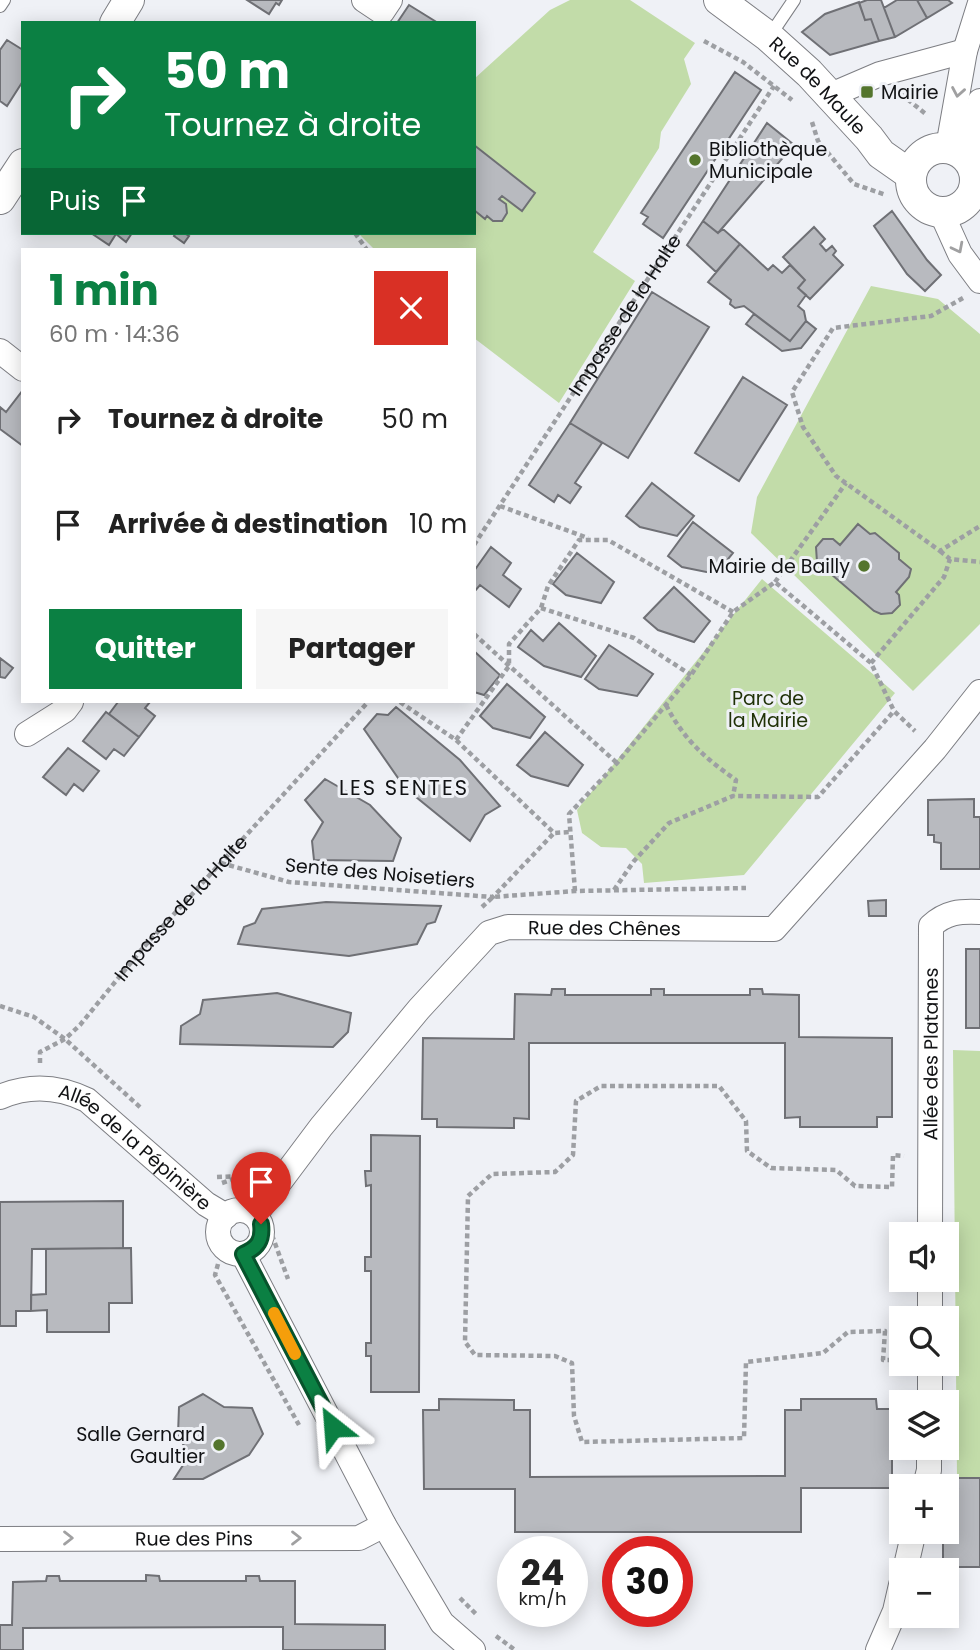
<!DOCTYPE html>
<html lang="fr">
<head>
<meta charset="utf-8">
<style>
  :root { --surface:#fff; --page:#f6f6f6; --text:#222; --muted:#767676; --accent:#0b8043 }
  body { margin:0; font-family:Poppins,sans-serif; background:var(--page); color:var(--text); height:100vh; display:flex; flex-direction:column; font-size:26px; white-space:nowrap }
  * { box-sizing:border-box; margin:0 }
  p { font-size:23px; color:var(--muted) }
  .icon { flex:none; width:38px; height:38px; fill:none; stroke:currentColor; stroke-width:2; stroke-linecap:round; stroke-linejoin:round }
  .map { position:relative; flex:1; overflow:hidden }
  .details { position:absolute; left:21px; top:248px; width:455px; height:455px; display:flex; flex-direction:column; background:var(--surface); border-radius:0px; box-shadow:0 4px 18px #0003 }
  .details>* { flex:none }
  .hud { position:absolute; left:21px; top:21px; width:455px; height:214px; border-radius:0px; box-shadow:0 4px 18px #0003; background:#0b8043; color:#fff; overflow:hidden }
  .tools { position:absolute; left:889px; top:1222px; display:grid; gap:14px }
  .tools a { display:grid; place-items:center; width:70px; height:70px; border-radius:0px; background:var(--surface); box-shadow:0 4px 18px #0003; font-size:35px }
  .speed { position:absolute; left:497px; top:1536px; display:flex; gap:14px; font-size:35px; font-weight:700; text-align:center }
  .speed>* { display:grid; place-content:center; width:91px; height:91px; border-radius:50%; background:var(--surface); box-shadow:0 4px 18px #0003; line-height:1 }
  .speed small { font-size:18px; font-weight:400 }
  .speed .limit { border:10px solid #d22; background:#fff; color:#111 }
  .pin { position:absolute; display:grid; place-items:center; width:60px; height:60px; color:#fff; margin:-72px -30px; border-radius:50% 50% 50% 0; rotate:-45deg; box-shadow:0 0 7px #0007 }
  .pin .icon { rotate:45deg }
  .me { position:absolute; width:77px; margin:-38px; rotate:332deg; stroke-linejoin:round; filter:drop-shadow(0 0 5px #0008) }
  .turn { display:flex; align-items:center; gap:24px; height:147px; padding:0 28px; font-size:32px }
  .turn .icon { width:91px; height:91px; stroke-width:2.5 }
  .turn b { display:block; font-size:49px; line-height:60px }
  .then { display:flex; align-items:center; height:66px; padding:0 28px; background:#0003; gap:14px; font-size:26px }
  .round { display:grid; place-items:center; flex:none; width:74px; height:74px; border-radius:0px; background:var(--page) }
  .overview { display:flex; align-items:center; justify-content:space-between; height:119px; padding:0 28px }
  h1 { font-size:42px; font-weight:700; line-height:52px; color:var(--accent) }
  .action { display:flex; gap:14px; margin-top:auto; padding:14px 28px }
  .action a { flex:1; height:80px; border-radius:0px; background:var(--accent); color:#fff; font-size:28px; font-weight:700; line-height:80px; text-align:center }
  .action a+a { background:var(--page); color:var(--text) }
  ul { padding:0; list-style:none }
  li { display:flex; align-items:center; gap:21px; height:105px; padding:0 28px }
  li div { flex:1 }
  li b { display:block; font-size:26px }
  li em { font-style:normal }
  .map>svg:first-child { display:block }
  .green { fill:#c2dca9 }
  .building { fill:#b8babf; stroke:#6f7075; stroke-width:2 }
  .lines { fill:none; stroke-linecap:round; stroke-linejoin:round }
  .service-casing { stroke:#7d7e83; stroke-width:14 }
  .minor-casing { stroke:#7d7e83; stroke-width:26 }
  .tertiary-casing { stroke:#7d7e83; stroke-width:32 }
  .path { stroke:#9d9fa3; stroke-width:4.5; stroke-dasharray:5 3.5; stroke-linecap:butt }
  .service { stroke:#fff; stroke-width:12 }
  .minor { stroke:#fff; stroke-width:24 }
  .tertiary { stroke:#fff; stroke-width:30 }
  .oneway { stroke:#a0a0a1 }
  .route-casing { stroke:#07532c; stroke-width:18 }
  .route { stroke:#0b8043; stroke-width:12 }
  .slow { stroke:#f59e0b; stroke-width:12 }
  .poi-dot { fill:#54752d; stroke:#eff1f6; stroke-width:2.5 }
  .labels { text-anchor:middle; dominant-baseline:central; stroke-width:6; stroke-linejoin:round; paint-order:stroke }
  .street-label { font-size:19px; fill:#111214; stroke:#eff1f6 }
  .poi-label { font-size:19px; fill:#111214; stroke:#eff1f6; text-anchor:start }
  .park-label { font-size:19px; fill:#1f3106; stroke:#eff1f6 }
  .neighbourhood-label { font-size:21px; letter-spacing:2px; fill:#111214; stroke:#eff1f6 }
</style>
</head>
<body>
<div class="map">
<svg width="980" height="1650" viewBox="0 0 980 1650">
  <rect width="100%" height="100%" fill="#eff1f6"/>
  <path class="green" d="M570,0H630L695,43L684,59L691,84L661,132L659,148L593,252L635,281L559,403L474,338V250H375L358,233H474V79L550,10Z
    M871,286L938,299L980,334V624L913,691L751,533L757,497Z
    M762,579L895,693L744,875L644,883L642,864L626,848L601,847L582,833L577,810Z
    M953,1050L980,1051V1480L957,1478Z"/>
  <path class="building" d="M247,0H282L279,5L276,3L269,14Z
    M867,0H881L895,37L879,41L871,19L865,20L859,3Z
    M897,0H917L927,18L895,37L884,8Z
    M917,0H948L952,3L927,18Z
    M859,2L865,20L871,19L879,41L830,55L802,32L825,14Z
    M409,5L438,23H397Z
    M7,40L23,50V81L7,106L0,101V50Z
    M735,72L761,90L663,238L643,224L648,217L641,213Z
    M767,123L794,145L718,233L703,221Z
    M474,145L535,193L522,211L502,196L499,199L506,204L507,213L502,221H493L487,216L485,219L474,210Z
    M892,211L927,260L941,275L925,291L907,274L874,226Z
    M703,221L718,233L723,229L740,244L716,272L687,245Z
    M814,227L825,239L820,244L826,251L832,246L836,251L833,255L843,265L810,299L798,288L805,280L783,257Z
    M91,233H132L126,242L116,234L109,245Z
    M176,233H184L189,236L184,243L174,236Z
    M740,244L768,270L773,265L782,273L790,265L805,280L798,288L806,295L798,306L804,311L806,321L790,341L744,306L735,308L730,304L731,300L708,282Z
    M652,292L709,327L628,458L570,423Z
    M754,314L790,341L806,321L816,329L801,348L782,351L746,324Z
    M743,377L787,405L739,481L695,453Z
    M23,390V446L0,429V407L6,412Z
    M570,423L602,443L575,483L581,487L570,503L558,495L554,502L529,485Z
    M652,483L694,516L677,536L640,527L626,516Z
    M693,522L733,553L716,574L682,567L668,556Z
    M858,524L870,534L875,533L899,553V559L911,569L909,577L896,592L899,595L900,605L892,613L881,614L874,611L817,562L816,547L823,539H833L840,545Z
    M491,547L511,563L503,575L521,589L509,607L480,585L474,592V571Z
    M577,553L614,582L601,603L566,595L553,584Z
    M674,587L710,621L694,642L658,630L644,618Z
    M559,623L596,656L581,677L544,666L518,647L531,630L543,641Z
    M609,645L653,674L637,696L599,689L585,679Z
    M474,651L500,675L484,695L474,692Z
    M0,658L13,668L5,678L0,677Z
    M507,684L545,717L530,738L493,728L480,716Z
    M118,702H150L145,708L155,716L139,737L109,714Z
    M396,707L460,760L500,806L485,815L470,841L405,788L364,729L377,714L388,715Z
    M106,712L139,737L124,756L114,749L106,759L83,741Z
    M545,732L583,765L568,786L531,776L517,765Z
    M68,748L99,771L83,791L74,784L66,795L43,777Z
    M325,779L370,805L401,838L393,861L314,860L312,841L323,822L305,800Z
    M974,799V817H980V869H941V843L934,842V835H928V800Z
    M886,900V916H869L868,901Z
    M326,902L441,906L435,922L427,924L417,944L349,956L238,944L244,927L255,923L262,909Z
    M966,949H980V1028H966Z
    M552,989H565V995H651V989H664V995H750V989H762L763,994L799,995V1037L892,1038V1117H877V1127H800V1117L785,1118V1043H529V1119L514,1118V1128L437,1127V1119H422L423,1038L514,1039L515,994L551,995Z
    M277,993L351,1013L348,1032L333,1047L180,1044L181,1026L200,1014L203,1000Z
    M371,1135L420,1136L419,1392H371V1356H366V1343H371V1271H365V1257H371V1185L366,1186L365,1171H371Z
    M123,1201V1248L32,1249L31,1311H16V1326H0V1202Z
    M131,1248L132,1303H109V1332H47V1310L31,1311V1295L46,1294V1249Z
    M203,1394L224,1407L252,1408L263,1434L249,1455L203,1479H174L189,1456L178,1434L179,1407Z
    M439,1399L514,1400V1410H530V1477L785,1476V1410H801V1399H876L877,1409H892V1488H801V1532H515V1489H424L423,1410H439Z
    M957,1478H980V1567H943V1531H947V1488H958Z
    M146,1575L159,1576L160,1581H246V1576H259L260,1581H295V1624L385,1625V1650H283V1627L23,1628V1650H0V1625H12L13,1582L46,1581L47,1576H59L60,1581H146Z"/>
  <g class="lines">
    <defs>
      <path id="service" d="M0,6L4,0
        M769,37L794,0"/>
      <g id="minor">
        <path d="M364,0L382,12L390,0"/>
        <path d="M831,95L880,74L965,51"/>
        <path d="M948,147L965,51L980,3"/>
        <path d="M967,158L980,101"/>
        <path d="M941,212L960,254L980,281"/>
        <path d="M0,351L23,369"/>
        <path d="M27,734L65,710L71,702"/>
        <path id="s3" d="M0,1097C30,1084 58,1086 87,1100L206,1204L226,1216"/>
        <circle cx="240" cy="1232" r="22"/>
        <path id="s4" d="M255,1215L321,1127L419,1009L489,933L508,927L774,929L935,749L980,692"/>
        <path id="s5" d="M930,1234L931,926C946,912 960,911 980,912"/>
        <path d="M243,1254L384,1525L442,1623L473,1650"/>
        <path d="M930,1279V1318"/>
        <path d="M930,1402V1363"/>
        <path d="M925,1486L929,1470V1447"/>
        <path id="s6" d="M0,1539L359,1538L384,1525"/>
        <path d="M905,1570L914,1531"/>
        <path d="M878,1650L895,1611L901,1585"/>
      </g>
      <g id="tertiary">
        <path id="s7" d="M719,0L769,37L809,73L869,138L881,154L911,175"/>
        <path d="M115,23L129,0"/>
        <circle cx="943" cy="180" r="32"/>
        <path d="M0,199L23,164"/>
      </g>
    </defs>
    <use href="#service" class="service-casing"/>
    <use href="#minor" class="minor-casing"/>
    <use href="#tertiary" class="tertiary-casing"/>
    <g class="path">
      <path d="M704,41L743,62L792,100"/>
      <path d="M901,94L927,115"/>
      <path d="M812,122L818,141L854,184L886,195"/>
      <path d="M355,233L367,250"/>
      <path d="M963,298L931,316L833,328L792,392L803,427L836,476L940,551L980,526"/>
      <path d="M500,506L588,538"/>
      <path id="s1" d="M474,545L774,86"/>
      <path d="M940,551L950,559L980,562"/>
      <path d="M775,582L846,483"/>
      <path d="M541,608L634,638L691,675"/>
      <path d="M474,634L617,763"/>
      <path d="M871,663L944,577L950,559"/>
      <path d="M400,702L456,740L554,833L570,832"/>
      <path d="M666,705C684,740 705,758 736,780L733,796"/>
      <path d="M456,740L509,666V644L541,608L548,586L579,540H608L733,612"/>
      <path d="M221,863L289,882L493,897L554,833"/>
      <path d="M614,890L634,861L669,823L733,796L818,797L894,711"/>
      <path d="M575,891L569,814L617,763L691,675L733,612L775,582L871,663L894,711L915,731"/>
      <path d="M482,907L493,897L575,891L746,888"/>
      <path d="M0,1006L34,1017L65,1039L141,1108"/>
      <path id="s2" d="M40,1063V1052L65,1039L80,1025L142,949L368,702"/>
      <path d="M217,1177L241,1176L245,1184"/>
      <path d="M222,1183L254,1172"/>
      <path d="M272,1235L288,1279"/>
      <path d="M218,1264L215,1275L299,1425"/>
      <path d="M901,1360H883L885,1331L848,1332L823,1353L746,1362L744,1438L582,1442L574,1416L572,1363L555,1356L475,1355L465,1342L468,1196L492,1174L555,1172L573,1155L576,1101L601,1086H719L746,1121L747,1151L771,1168L836,1170L855,1186L892,1187L893,1155L904,1156"/>
      <path d="M460,1598L476,1614"/>
      <path d="M496,1636L515,1650"/>
    </g>
    <use href="#service" class="service"/>
    <use href="#minor" class="minor"/>
    <use href="#tertiary" class="tertiary"/>
  </g>
  <defs><path id="oneway-chevron" d="M-2-3.5L2.5 0L-2 3.5" fill="none" stroke-width="1.6" stroke-linecap="round" stroke-linejoin="round" transform="scale(1.75)"/></defs>
  <g class="oneway">
    <use href="#oneway-chevron" transform="translate(958 92) rotate(100)"/>
    <use href="#oneway-chevron" transform="translate(958 248) rotate(63)"/>
    <use href="#oneway-chevron" transform="translate(68 1538)"/>
    <use href="#oneway-chevron" transform="translate(296 1538)"/>
  </g>
  <g class="lines">
    <defs>
      <path id="route" d="M261,1224C263,1240 258,1248 243,1254L333,1427"/>
    </defs>
    <use href="#route" class="route-casing"/>
    <use href="#route" class="route"/>
    <path class="slow" d="M274,1313L295,1354"/>
  </g>
  <g class="poi-dot">
    <rect x="860" y="85" width="14" height="14" rx="3.5"/>
    <circle cx="695" cy="160" r="7"/>
    <circle cx="864" cy="566" r="7"/>
    <circle cx="219" cy="1445" r="7"/>
  </g>
  <g class="labels">
    <g class="street-label">
      <text stroke="none"><textPath href="#s7" startOffset="131">Rue de Maule</textPath></text>
      <text stroke="none"><textPath href="#s1" startOffset="275">Impasse de la Halte</textPath></text>
      <text transform="translate(380 873) rotate(5)">Sente des Noisetiers</text>
      <text stroke="none"><textPath href="#s2" startOffset="214">Impasse de la Halte</textPath></text>
      <text stroke="none"><textPath href="#s4" startOffset="483">Rue des Chênes</textPath></text>
      <text stroke="none"><textPath href="#s5" startOffset="180">Allée des Platanes</textPath></text>
      <text stroke="none"><textPath href="#s3" startOffset="156">Allée de la Pépinière</textPath></text>
      <text stroke="none"><textPath href="#s6" startOffset="194">Rue des Pins</textPath></text>
    </g>
    <g class="poi-label">
      <text x="881" y="92">Mairie</text>
      <text x="709" y="149">Bibliothèque<tspan x="709" dy="22">Municipale</tspan></text>
      <text x="850" y="566" text-anchor="end">Mairie de Bailly</text>
      <text x="205" y="1434" text-anchor="end">Salle Gernard<tspan x="205" dy="22">Gaultier</tspan></text>
    </g>
    <g class="park-label">
      <text x="768" y="698">Parc de<tspan x="768" dy="22">la Mairie</tspan></text>
    </g>
    <g class="neighbourhood-label">
      <text x="404" y="787">LES SENTES</text>
    </g>
  </g>
</svg>
<div class="tools">
<a><svg class="icon" aria-label="sound" viewBox="0 0 24 24"><path d="M4 9h4l5-4v14l-5-4H4zM17 9q2 3 0 6"/></svg></a>
<a><svg class="icon" aria-label="search" viewBox="0 0 24 24"><circle cx="10" cy="10" r="6"/><path d="M15 15l6 6"/></svg></a>
<a><svg class="icon" aria-label="layers" viewBox="0 0 24 24"><path d="M12 4l9 5-9 5-9-5zM3 14l9 5 9-5"/></svg></a>
<a>+</a>
<a>−</a>
</div>
<div class="speed"><div>24<small>km/h</small></div><div class="limit">30</div></div>
<div class="pin" style="left:261px;top:1224px;background:#d93025"><svg class="icon" aria-label="arrive" viewBox="0 0 24 24"><path d="M6 21V4h12l-3 4 3 4H6"/></svg></div>
<svg class="me" style="left:333px;top:1427px" viewBox="-20 -20 40 40"><path d="M0-17L14 15 0 8-14 15z" fill="#0b8043" stroke="#fff" stroke-width="4"/></svg>
<div class="hud">
<div class="turn"><svg class="icon" aria-label="right" viewBox="0 0 24 24"><path d="M7 20v-9h11M14 6l5 5-5 5"/></svg><div><b>50 m</b>Tournez à droite</div></div>
<div class="then">Puis<svg class="icon" aria-label="arrive" viewBox="0 0 24 24"><path d="M6 21V4h12l-3 4 3 4H6"/></svg></div>
</div>
<section class="details">
<div class="overview"><div><h1>1 min</h1><p>60 m · 14:36</p></div><a class="round" style="background:#d93025;color:#fff"><svg class="icon" aria-label="close" viewBox="0 0 24 24"><path d="M6 6l12 12M18 6L6 18"/></svg></a></div>
<ul>
<li><svg class="icon" aria-label="right" viewBox="0 0 24 24"><path d="M7 20v-9h11M14 6l5 5-5 5"/></svg><div><b>Tournez à droite</b></div><em>50 m</em></li>
<li><svg class="icon" aria-label="arrive" viewBox="0 0 24 24"><path d="M6 21V4h12l-3 4 3 4H6"/></svg><div><b>Arrivée à destination</b></div><em>10 m</em></li>
</ul>
<div class="action"><a>Quitter</a><a>Partager</a></div>
</section>
</div>
</body>
</html>
